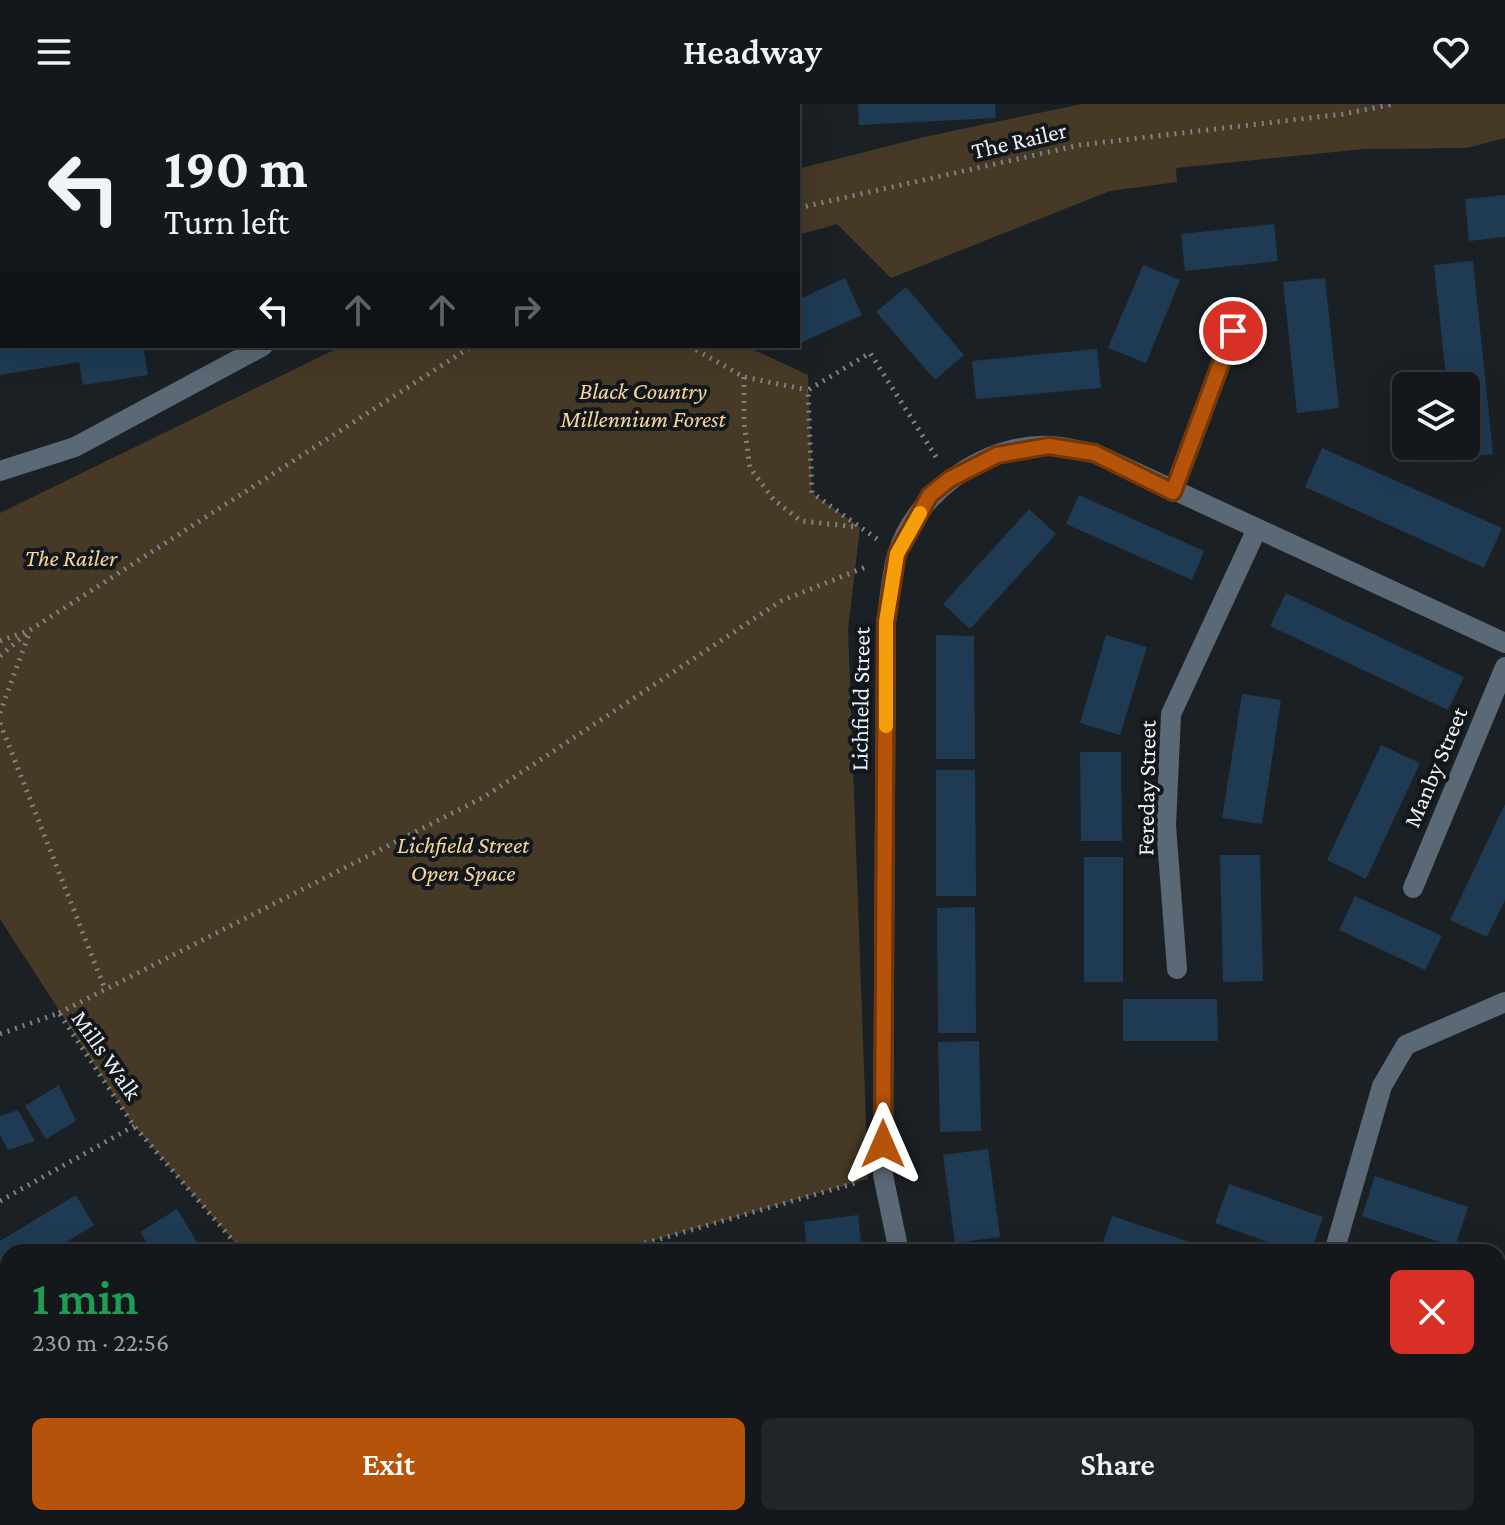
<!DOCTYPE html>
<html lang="en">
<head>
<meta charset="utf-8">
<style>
  :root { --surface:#14181c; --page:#212529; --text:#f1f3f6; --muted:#9da0a3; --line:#33373b; --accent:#b45309 }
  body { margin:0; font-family:"Crimson Pro",serif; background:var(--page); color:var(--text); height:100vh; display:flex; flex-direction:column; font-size:30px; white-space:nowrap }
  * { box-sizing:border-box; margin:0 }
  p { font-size:26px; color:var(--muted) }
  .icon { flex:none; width:44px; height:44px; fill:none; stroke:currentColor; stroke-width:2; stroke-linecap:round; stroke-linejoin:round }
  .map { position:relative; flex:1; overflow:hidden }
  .sheet { position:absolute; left:0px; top:1140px; width:1506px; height:282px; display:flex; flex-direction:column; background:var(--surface); border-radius:24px 24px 0 0; box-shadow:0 8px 32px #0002,0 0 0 2px var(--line) }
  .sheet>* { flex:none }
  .guide { position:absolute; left:0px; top:0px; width:800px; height:244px; box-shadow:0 8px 32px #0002,0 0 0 2px var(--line); background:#14181c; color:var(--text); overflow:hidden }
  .tools { position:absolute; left:1392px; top:268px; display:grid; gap:16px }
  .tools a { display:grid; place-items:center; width:88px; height:88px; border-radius:12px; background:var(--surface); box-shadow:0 8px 32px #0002,0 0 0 2px var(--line); font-size:40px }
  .pin { position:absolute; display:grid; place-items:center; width:68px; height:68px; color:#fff; margin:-34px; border:4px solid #fff; border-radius:50%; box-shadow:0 2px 8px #0007 }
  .me { position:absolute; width:88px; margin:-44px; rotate:0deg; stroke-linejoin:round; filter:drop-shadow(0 0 6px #0008) }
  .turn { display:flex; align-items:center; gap:28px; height:168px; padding:0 32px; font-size:36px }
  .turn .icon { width:104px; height:104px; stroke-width:2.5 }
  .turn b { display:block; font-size:56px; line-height:68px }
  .lanes { display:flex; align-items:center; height:76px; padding:0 32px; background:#0003; justify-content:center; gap:40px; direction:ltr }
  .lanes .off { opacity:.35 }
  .round { display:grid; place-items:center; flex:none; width:84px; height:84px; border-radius:12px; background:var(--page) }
  .head { display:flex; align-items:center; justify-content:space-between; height:136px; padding:0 32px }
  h1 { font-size:48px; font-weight:600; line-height:60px; color:#1e9e55 }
  .action { display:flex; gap:16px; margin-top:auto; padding:16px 32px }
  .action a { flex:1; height:92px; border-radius:12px; background:var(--accent); color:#fff; font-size:32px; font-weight:600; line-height:92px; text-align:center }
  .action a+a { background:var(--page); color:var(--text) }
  header { display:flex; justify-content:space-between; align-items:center; height:104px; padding:0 32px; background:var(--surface); font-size:36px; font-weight:600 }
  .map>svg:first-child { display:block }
  .green { fill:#463a26 }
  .building { fill:#1e3b53 }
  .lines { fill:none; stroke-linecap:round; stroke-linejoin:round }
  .path { stroke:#7f8388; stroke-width:5; stroke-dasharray:2 6; stroke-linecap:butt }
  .minor { stroke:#5b6875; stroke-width:20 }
  .route-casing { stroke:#753606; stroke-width:20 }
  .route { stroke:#b45309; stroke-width:14 }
  .slow { stroke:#f59e0b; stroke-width:14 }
  .labels { text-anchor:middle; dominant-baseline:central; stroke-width:8; stroke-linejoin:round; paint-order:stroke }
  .street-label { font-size:24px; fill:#edf1f5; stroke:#12171c }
  .park-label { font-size:24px; font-style:italic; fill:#f9d499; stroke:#12171c }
</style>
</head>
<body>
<header><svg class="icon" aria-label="menu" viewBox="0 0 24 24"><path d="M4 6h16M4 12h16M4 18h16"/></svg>Headway<svg class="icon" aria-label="heart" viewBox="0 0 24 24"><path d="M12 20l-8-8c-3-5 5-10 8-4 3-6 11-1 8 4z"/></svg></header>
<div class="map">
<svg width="1505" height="1421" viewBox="0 0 1505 1421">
  <rect width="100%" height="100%" fill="#1b2025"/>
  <path class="green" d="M1082,0H1505V34L1467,44L1364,45L1176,64L1177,78L1110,87L891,174L837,120L798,131V65L924,33Z
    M342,242H746L808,271L812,389L860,423L848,525L868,1075L614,1148H243L134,1022L0,815V409Z"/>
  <path class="building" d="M858,0H995L996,14L859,21Z
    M1505,91V133L1469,137L1465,95Z
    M1274,120L1278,157L1185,167L1181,130Z
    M1473,157L1493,350L1454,354L1453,342H1466V282H1447L1434,161Z
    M1143,161L1180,176L1146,259L1108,244Z
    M845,174L862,211L798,240V196Z
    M1325,174L1339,304L1297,309L1283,178Z
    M906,183L964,251L935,276L876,208Z
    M0,242H143L148,271L83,281L79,258L0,271Z
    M1097,245L1101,284L976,295L972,257Z
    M1322,344L1502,424L1484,464L1305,383Z
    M1079,391L1204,447L1192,476L1066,420Z
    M1029,405L1056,430L970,525L943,500Z
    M1286,489L1464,573L1448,606L1270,522Z
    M936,531L974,532L975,655H936Z
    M1106,531L1147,543L1120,631L1080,619Z
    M1242,590L1281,596L1262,720L1222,714Z
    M1381,641L1420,659L1366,775L1327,756Z
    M1080,648H1121L1122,737H1081Z
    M936,666H975L976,792H936Z
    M1505,700V796L1487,833L1450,816Z
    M1220,751H1260L1263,877L1223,878Z
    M1084,753H1123V878H1084Z
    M1355,792L1442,832L1425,866L1339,826Z
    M975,803L976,929H938L937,804Z
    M1123,895H1217L1218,937H1123Z
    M979,937L981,1027L940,1028L938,938Z
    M59,981L76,1017L46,1035L25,1002Z
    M18,1006L35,1037L8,1046L0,1031V1012Z
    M988,1045L1000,1133L955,1139L943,1051Z
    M1375,1072L1468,1103L1455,1143L1362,1112Z
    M1229,1080L1323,1113L1311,1148H1296L1215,1119Z
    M76,1091L94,1121L50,1148H8V1171L0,1158V1137Z
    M177,1105L203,1148H153L140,1128Z
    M858,1111L862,1148H807L804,1118Z
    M1112,1112L1207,1144L1206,1148H1100Z
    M1078,1141L1079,1148H1049V1147Z
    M6,1393L8,1414H21L24,1418L19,1421H0V1397Z
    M203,1414H280L268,1421H191Z
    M382,1414H422L423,1421H382Z
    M557,1414H613L614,1416L558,1421Z
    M1270,1414H1306V1421H1270Z
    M1457,1414H1492V1421H1457Z"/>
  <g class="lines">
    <path class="path" d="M798,104L1080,41L1343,10L1394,0
      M689,242L744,273L808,286
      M744,273V319L750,364L774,396L801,417L858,423
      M877,435L812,389L808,286L870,249L938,356
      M0,537L30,526L472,242
      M0,552L27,529
      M0,609L30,527
      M0,619L105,885
      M59,909L484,693L781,497L868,462
      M0,930L59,909L134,1022L243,1148
      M0,1097L134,1022
      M614,1148L859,1078
      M343,1421L350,1414"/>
    <path class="minor" d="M314,0L315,2
      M0,367L75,343L263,242
      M1173,388L1233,227
      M1413,784L1505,563
      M1177,865L1166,722L1171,610L1256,427
      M899,1148L883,1071L886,518C890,496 891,472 897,451C916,389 985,338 1052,342C1066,343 1080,347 1094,349L1505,539
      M1334,1148L1382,982L1406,941L1505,898
      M1498,1223H1505
      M0,1226L8,1238
      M126,1414L131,1421
      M1341,1421V1414"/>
  </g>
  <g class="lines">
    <defs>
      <path id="route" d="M883,1040L886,518L897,450L930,391L950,375L997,351L1049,342L1094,349L1173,388L1233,227"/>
    </defs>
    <use href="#route" class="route-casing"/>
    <use href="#route" class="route"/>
    <path class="slow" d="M886,622V518L897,450L920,409"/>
  </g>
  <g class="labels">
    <g class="street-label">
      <text transform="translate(1019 36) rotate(-13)">The Railer</text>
      <text transform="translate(860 595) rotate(-89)">Lichfield Street</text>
      <text transform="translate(1435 663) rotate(-67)">Manby Street</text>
      <text transform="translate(1146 684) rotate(-89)">Fereday Street</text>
      <text transform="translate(107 951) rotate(55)">Mills Walk</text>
    </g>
    <g class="park-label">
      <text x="643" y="286">Black Country<tspan x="643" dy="28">Millennium Forest</tspan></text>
      <text x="71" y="453">The Railer</text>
      <text x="463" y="740">Lichfield Street<tspan x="463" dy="28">Open Space</tspan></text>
    </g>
  </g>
</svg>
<div class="tools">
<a><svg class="icon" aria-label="layers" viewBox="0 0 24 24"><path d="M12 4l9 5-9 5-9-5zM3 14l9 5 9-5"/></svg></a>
</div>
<div class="pin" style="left:1233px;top:227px;background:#d93025"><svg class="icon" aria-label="arrive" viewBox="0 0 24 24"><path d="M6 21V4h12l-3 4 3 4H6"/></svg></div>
<svg class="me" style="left:883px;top:1040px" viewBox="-20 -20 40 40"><path d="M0-17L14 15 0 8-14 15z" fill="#b45309" stroke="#fff" stroke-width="4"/></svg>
<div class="guide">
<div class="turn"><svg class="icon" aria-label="left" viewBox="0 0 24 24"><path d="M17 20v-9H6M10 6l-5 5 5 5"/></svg><div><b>190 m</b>Turn left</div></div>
<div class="lanes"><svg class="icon" aria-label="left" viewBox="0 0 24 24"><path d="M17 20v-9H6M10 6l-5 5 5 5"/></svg><svg class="icon off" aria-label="ahead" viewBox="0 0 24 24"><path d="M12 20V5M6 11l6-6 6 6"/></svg><svg class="icon off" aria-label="ahead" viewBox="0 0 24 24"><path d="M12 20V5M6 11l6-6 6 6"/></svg><svg class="icon off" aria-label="right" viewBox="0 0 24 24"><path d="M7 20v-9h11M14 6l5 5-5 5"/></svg></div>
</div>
<section class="sheet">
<div class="head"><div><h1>1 min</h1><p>230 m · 22:56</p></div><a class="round" style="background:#d93025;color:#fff"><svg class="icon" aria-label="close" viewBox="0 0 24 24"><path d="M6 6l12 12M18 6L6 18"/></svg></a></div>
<div class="action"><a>Exit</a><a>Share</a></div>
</section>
</div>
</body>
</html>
